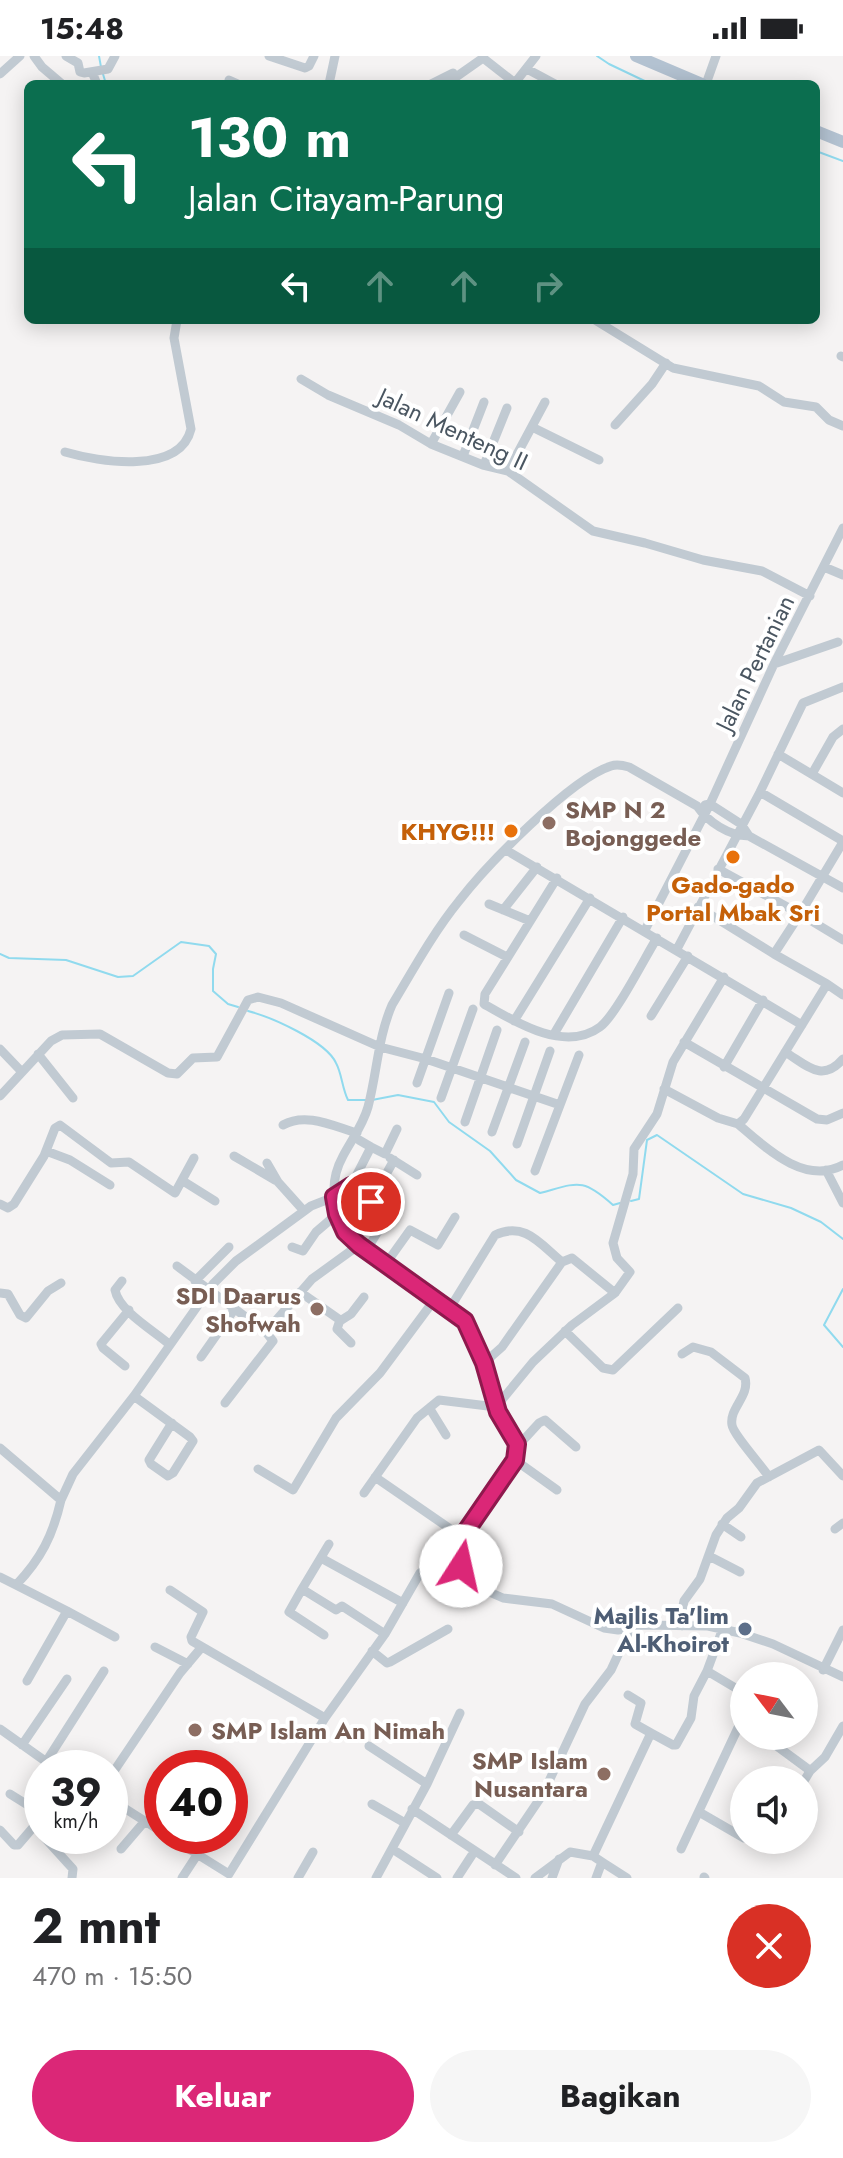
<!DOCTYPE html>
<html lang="id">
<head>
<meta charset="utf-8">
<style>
  :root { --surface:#fff; --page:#f6f6f6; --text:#202124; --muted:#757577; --accent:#db2777 }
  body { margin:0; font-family:Jost,sans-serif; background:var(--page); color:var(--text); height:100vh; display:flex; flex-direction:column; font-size:30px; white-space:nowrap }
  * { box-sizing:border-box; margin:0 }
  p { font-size:26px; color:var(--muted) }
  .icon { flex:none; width:44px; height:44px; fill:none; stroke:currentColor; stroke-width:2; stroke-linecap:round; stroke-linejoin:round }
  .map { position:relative; height:1822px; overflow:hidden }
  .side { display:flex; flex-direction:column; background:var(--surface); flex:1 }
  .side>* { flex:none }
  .hud { position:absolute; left:24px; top:24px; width:796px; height:244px; border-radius:12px; box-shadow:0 4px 20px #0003; background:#0b6e4f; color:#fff; overflow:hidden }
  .needle { width:52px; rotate:302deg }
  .tools { position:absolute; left:730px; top:1606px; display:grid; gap:16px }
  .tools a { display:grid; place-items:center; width:88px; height:88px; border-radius:50%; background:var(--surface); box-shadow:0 4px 20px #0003; font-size:40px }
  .speed { position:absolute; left:24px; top:1694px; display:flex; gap:16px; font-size:40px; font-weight:700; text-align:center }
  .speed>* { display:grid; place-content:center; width:104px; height:104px; border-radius:50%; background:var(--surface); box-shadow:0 4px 20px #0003; line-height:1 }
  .speed small { font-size:20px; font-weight:400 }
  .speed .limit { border:12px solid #d22; background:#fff; color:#111 }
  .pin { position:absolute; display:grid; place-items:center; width:68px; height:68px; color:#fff; margin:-34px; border:4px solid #fff; border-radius:50%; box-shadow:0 2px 8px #0007 }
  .me { position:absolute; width:88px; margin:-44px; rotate:10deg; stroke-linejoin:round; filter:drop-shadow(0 0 6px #0008) }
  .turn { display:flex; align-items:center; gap:28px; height:168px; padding:0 32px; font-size:36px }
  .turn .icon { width:104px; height:104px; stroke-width:2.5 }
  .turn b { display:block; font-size:56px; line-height:68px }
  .lanes { display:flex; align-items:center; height:76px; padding:0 32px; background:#0003; justify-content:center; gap:40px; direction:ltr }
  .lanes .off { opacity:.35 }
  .round { display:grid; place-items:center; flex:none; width:84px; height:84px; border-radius:42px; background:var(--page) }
  .summary { display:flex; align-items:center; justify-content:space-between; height:136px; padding:0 32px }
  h1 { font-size:48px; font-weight:700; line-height:60px }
  .cta { display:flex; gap:16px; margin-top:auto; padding:16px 32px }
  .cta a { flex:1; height:92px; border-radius:48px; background:var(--accent); color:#fff; font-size:32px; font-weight:700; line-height:92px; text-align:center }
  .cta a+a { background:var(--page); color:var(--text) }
  .status { display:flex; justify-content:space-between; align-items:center; height:56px; padding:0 40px; background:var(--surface); direction:ltr }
  .status svg { height:22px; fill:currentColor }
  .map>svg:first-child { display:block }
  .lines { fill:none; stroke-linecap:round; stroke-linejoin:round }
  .stream { stroke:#90daee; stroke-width:2 }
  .minor { stroke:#c1cad2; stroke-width:9 }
  .major { stroke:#b3c2d1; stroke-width:12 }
  .route-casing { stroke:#8e194d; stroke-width:20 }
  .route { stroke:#db2777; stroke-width:14 }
  .education-dot { fill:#8d6e63; stroke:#fff; stroke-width:3 }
  .food-dot { fill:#e8710a; stroke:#fff; stroke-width:3 }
  .service-dot { fill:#5c6f8a; stroke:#fff; stroke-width:3 }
  .labels { text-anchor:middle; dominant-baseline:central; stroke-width:8; stroke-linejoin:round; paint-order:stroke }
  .street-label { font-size:24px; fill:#4a5661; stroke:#fff }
  .education-label { font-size:24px; font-weight:bold; fill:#785e54; stroke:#fff; text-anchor:start }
  .food-label { font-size:24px; font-weight:bold; fill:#c56008; stroke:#fff; text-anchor:end }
  .service-label { font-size:24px; font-weight:bold; fill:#4e5e75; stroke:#fff; text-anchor:end }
</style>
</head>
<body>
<div class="status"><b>15:48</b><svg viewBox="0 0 49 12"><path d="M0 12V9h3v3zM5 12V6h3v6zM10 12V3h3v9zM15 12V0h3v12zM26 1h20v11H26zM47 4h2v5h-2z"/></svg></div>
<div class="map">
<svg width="843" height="1822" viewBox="0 0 843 1822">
  <rect width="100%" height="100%" fill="#f5f3f3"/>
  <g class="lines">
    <path class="stream" d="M99,0L101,11
      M597,0L609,8L651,28
      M103,18L106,28
      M816,95L843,105
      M0,898L9,902L66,904L118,921L133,920L181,886L209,890L216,898L213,913V935L228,948L238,951
      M248,955C271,961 326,985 336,1007C342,1018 342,1032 348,1044H366
      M372,1044L398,1039L434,1046L449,1066L490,1095L516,1124L540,1137C578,1127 582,1121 613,1149L620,1147
      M631,1145L639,1143L647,1084L657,1079L743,1138L791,1152L821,1166L843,1183
      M843,1233L824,1269L843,1291"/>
    <path class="minor" d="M34,0L42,11L62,28
      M66,0L78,7L80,16L84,17L108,13L115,0
      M269,0L305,12L309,10L314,0
      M527,13L555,28
      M92,16L97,28
      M0,18L20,0
      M229,24L238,28
      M329,28L335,0
      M431,28L453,17
      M446,28L483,2L515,27
      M514,28L536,0
      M706,28L716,0
      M595,264L673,312L759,330L784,346L816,351L829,364L843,370
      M841,300L843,301
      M301,323L328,339L399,369L431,388L483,409L508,415L593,475L645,487L703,504L762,515L810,540
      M615,369L652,328L666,307
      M532,371L599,404
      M431,388L460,336
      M65,396C99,406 180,419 191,373L174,282L177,264
      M463,400L484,346
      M484,409L507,352
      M508,415L545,346
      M824,511L843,519
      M774,608L838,586
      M778,698L843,737
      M812,718L833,681L843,673
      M760,736L843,785
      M705,749L710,748L741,768L749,780L843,832
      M749,780C729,780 708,766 697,750L629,711C622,709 617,708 611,710C570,723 486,810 459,845C433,877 413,914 392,949C378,981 377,1017 368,1051C363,1069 352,1083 343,1100C326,1131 334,1166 359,1189L465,1265L484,1307L498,1356L517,1388L515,1404L462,1481L459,1491L461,1510L464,1520L471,1528L503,1542L552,1548L604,1572L618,1574L642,1569L708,1570L740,1577L773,1588L843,1621
      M506,794L802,969
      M718,813L800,858L843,786
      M557,822L485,938L484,948C515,966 565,997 600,971C616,959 645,901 657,882
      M489,848L530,865
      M698,851L774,898
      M503,854L537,811
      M645,874L710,748L774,608L843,472
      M464,879L507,901
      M677,893L760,736L803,647L843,631
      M827,928L843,939
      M651,960L688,900
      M514,965L590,842
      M554,978L623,861
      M684,986L817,1063L827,1064L843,1057
      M0,993L21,1015
      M785,996C808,1010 822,1027 843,1003
      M38,998L73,1042
      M724,1011L763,944
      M417,1027L449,937
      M664,1033L718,1062L738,1068L744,1063L827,928L774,898L800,858L843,884
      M0,1040L51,985L62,979L100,978L168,1017L177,1018L193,1002L217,1001L248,944L258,941L281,947L380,991L426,1003L560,1049
      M441,1042L473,953
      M465,1066L497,974
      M738,1068C765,1091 804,1130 843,1109
      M283,1069C306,1056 333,1070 357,1077
      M492,1076L525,986
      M517,1088L550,995
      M371,1091L385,1098L397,1073
      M46,1095L70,1104L110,1129
      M234,1100L275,1124
      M390,1102L417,1119
      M267,1107L278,1126L304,1155
      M826,1114L843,1147
      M535,1115L579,999
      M183,1125L215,1145
      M351,1130L371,1146
      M0,1148L8,1152L14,1148L44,1100L55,1072L60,1069L111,1107L129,1106L175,1137L194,1102
      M368,1151L394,1104
      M292,1191L303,1195L316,1176L337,1158
      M366,1195L385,1164
      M385,1209L410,1174L438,1189L455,1161
      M177,1210L266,1276L312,1223L359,1189
      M122,1225L115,1234C119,1255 153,1274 169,1288
      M195,1225L229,1191
      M300,1236L340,1264L337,1273L351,1287
      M0,1237L8,1238L20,1259L26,1262L48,1235L61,1227
      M615,1237L630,1216L617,1202L613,1187L633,1118L634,1093L657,1058L673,1006L724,921
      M450,1252L495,1179C525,1165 540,1188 562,1206L502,1291L484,1307
      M340,1265L351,1258L364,1241
      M565,1275L603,1312L613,1314L678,1252
      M682,1298L693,1291L711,1296L745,1322C750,1340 729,1352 732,1369C733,1378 762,1410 769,1421
      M201,1301L234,1254
      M125,1310L103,1292L101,1288L129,1254
      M134,1340L190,1381L193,1385L173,1417L168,1420L151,1408L149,1404L172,1367
      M225,1347L273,1285L266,1276
      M430,1353L446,1379
      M517,1391L539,1367L545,1364L576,1391
      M0,1392L61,1444L73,1418L134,1340L213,1228L236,1205L311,1150L334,1141L351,1130L371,1091L359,1084
      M515,1404L557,1434
      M258,1413L293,1434L336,1362L380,1317L435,1243
      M375,1421L462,1481
      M364,1437L417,1362L439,1344L496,1351L533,1306L572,1269L615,1237L572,1202L562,1206
      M722,1468L741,1481
      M835,1473L843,1467
      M709,1500L740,1516
      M321,1502L403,1547
      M0,1521L16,1529C41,1503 53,1479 61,1444
      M16,1529L67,1555L27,1625
      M302,1533L329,1488
      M170,1534L203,1556L191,1581L192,1585L325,1662
      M67,1555L115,1581
      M682,1570L681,1560L684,1545L700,1523L716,1479L727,1462L739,1452L757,1427L819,1394L843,1420
      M324,1579L289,1556L302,1533L336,1554L342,1550L385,1578
      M155,1591L188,1608
      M372,1595L387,1607L390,1606L448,1573
      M823,1614L843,1574
      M707,1615L744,1637
      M628,1639L641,1647L635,1668L651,1677
      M0,1673L55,1712
      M763,1680L808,1713L810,1715L804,1725
      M22,1689L67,1623
      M369,1690L427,1728
      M46,1706L104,1615
      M810,1715L825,1701L843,1670
      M110,1721L180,1617L201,1592
      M10,1738L42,1758
      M110,1743L162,1776
      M372,1748L405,1767
      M412,1753L516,1822
      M699,1756L744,1782
      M0,1774L14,1789H18L42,1761
      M451,1779L473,1749L479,1748L519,1776
      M43,1780L73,1813L72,1822
      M168,1780L229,1818L325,1662L385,1578L420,1517L426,1513L461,1510
      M756,1784H758
      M121,1793L145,1765
      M681,1793L744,1659
      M397,1796L437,1822
      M593,1800L651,1677L673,1689H676L691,1662L694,1640L707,1615L723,1572
      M602,1806L627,1822
      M495,1809L543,1738L585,1648L611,1614L630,1573
      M704,1821L705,1822
      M182,1822L197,1799
      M298,1822L313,1796
      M376,1822L427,1728L460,1657
      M457,1822L472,1799
      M535,1822L570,1796L593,1800L602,1806L596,1822
      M552,1822L559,1803"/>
    <path class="major" d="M636,0L702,28
      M816,75L843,86"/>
  </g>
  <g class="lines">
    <defs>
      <path id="route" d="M371,1146L351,1130L334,1141L337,1158L345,1176L359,1189L465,1265L484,1307L498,1356L517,1388L515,1404L462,1481L461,1510"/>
    </defs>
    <use href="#route" class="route-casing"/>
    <use href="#route" class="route"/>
  </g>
  <g class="education-dot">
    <circle cx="549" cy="767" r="8"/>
    <circle cx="317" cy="1253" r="8"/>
    <circle cx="195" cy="1674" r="8"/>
    <circle cx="604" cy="1718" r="8"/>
  </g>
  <g class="food-dot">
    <circle cx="511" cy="775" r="8"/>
    <circle cx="733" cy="801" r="8"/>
  </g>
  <circle class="service-dot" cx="745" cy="1573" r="8"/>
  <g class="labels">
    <g class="street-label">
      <text transform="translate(453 373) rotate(25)">Jalan Menteng II</text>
      <text transform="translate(755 607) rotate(-64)">Jalan Pertanian</text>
    </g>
    <g class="education-label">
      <text x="565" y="753">SMP N 2<tspan x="565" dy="28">Bojonggede</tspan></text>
      <text x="301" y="1239" text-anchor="end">SDI Daarus<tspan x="301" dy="28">Shofwah</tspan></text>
      <text x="211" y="1674">SMP Islam An Nimah</text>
      <text x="588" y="1704" text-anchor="end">SMP Islam<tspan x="588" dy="28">Nusantara</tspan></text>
    </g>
    <g class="food-label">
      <text x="495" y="775">KHYG!!!</text>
      <text x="733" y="828" text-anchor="middle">Gado-gado<tspan x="733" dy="28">Portal Mbak Sri</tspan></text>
    </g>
    <g class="service-label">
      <text x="729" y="1559">Majlis Ta'lim<tspan x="729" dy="28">Al-Khoirot</tspan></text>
    </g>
  </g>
</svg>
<div class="tools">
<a><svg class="needle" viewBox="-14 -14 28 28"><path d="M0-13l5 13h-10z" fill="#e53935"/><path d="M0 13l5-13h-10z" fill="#757577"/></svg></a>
<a><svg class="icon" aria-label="sound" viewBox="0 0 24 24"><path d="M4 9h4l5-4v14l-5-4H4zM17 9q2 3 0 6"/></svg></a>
</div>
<div class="speed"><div>39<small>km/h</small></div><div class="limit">40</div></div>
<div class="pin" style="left:371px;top:1146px;background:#d93025"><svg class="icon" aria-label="arrive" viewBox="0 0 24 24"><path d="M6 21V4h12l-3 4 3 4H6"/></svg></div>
<svg class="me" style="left:461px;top:1510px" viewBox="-20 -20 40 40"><circle r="19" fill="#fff"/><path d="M0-13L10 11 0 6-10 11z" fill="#db2777"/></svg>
<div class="hud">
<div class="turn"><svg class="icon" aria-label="left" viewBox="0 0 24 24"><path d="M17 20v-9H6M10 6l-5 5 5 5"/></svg><div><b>130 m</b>Jalan Citayam-Parung</div></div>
<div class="lanes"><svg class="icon" aria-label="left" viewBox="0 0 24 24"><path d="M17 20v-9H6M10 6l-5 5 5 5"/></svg><svg class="icon off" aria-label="ahead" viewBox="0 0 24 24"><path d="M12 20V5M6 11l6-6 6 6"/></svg><svg class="icon off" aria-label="ahead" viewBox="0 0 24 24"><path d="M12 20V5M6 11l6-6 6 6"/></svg><svg class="icon off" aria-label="right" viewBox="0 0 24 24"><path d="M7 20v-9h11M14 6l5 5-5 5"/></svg></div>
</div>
</div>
<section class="side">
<div class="summary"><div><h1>2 mnt</h1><p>470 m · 15:50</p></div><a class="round" style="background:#d93025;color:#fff"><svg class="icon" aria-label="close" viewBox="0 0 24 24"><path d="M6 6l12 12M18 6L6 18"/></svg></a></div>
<div class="cta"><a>Keluar</a><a>Bagikan</a></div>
</section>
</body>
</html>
